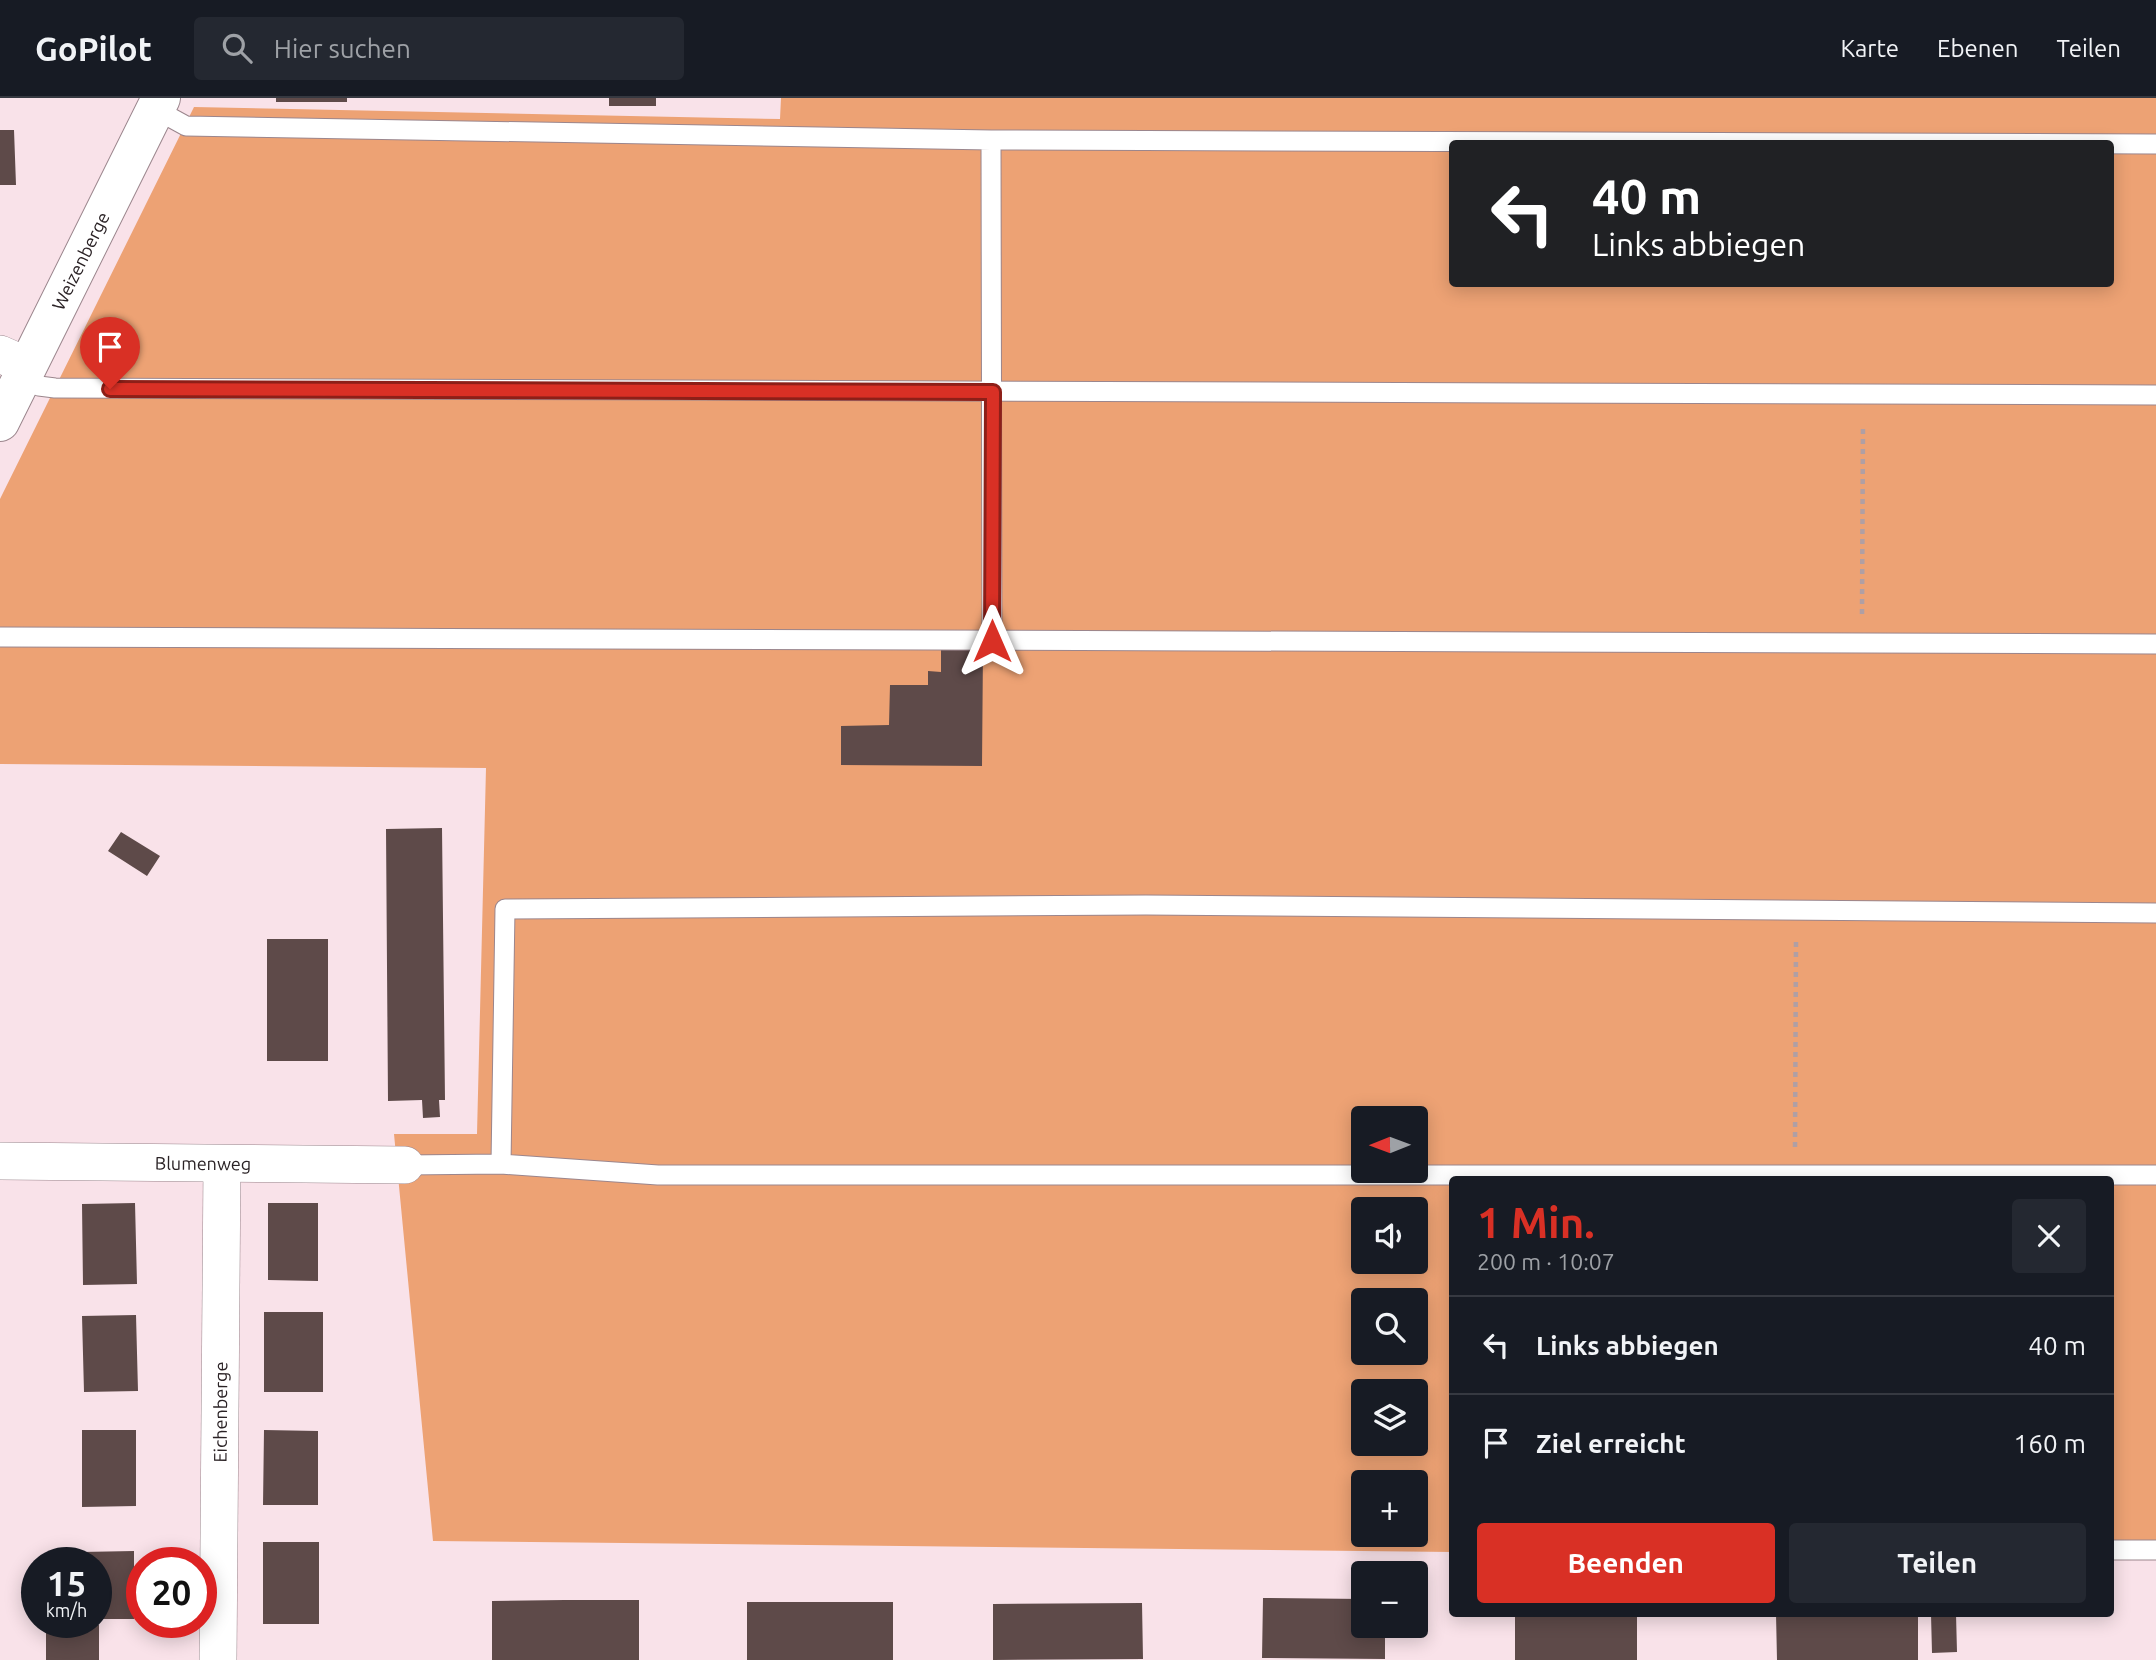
<!DOCTYPE html>
<html lang="de">
<head>
<meta charset="utf-8">
<style>
  :root { --surface:#171b24; --page:#242831; --text:#f1f3f6; --muted:#9ea1a6; --line:#363941; --accent:#d93025 }
  body { margin:0; font-family:Ubuntu,sans-serif; background:var(--page); color:var(--text); height:100vh; display:flex; flex-direction:column; font-size:26px; white-space:nowrap }
  * { box-sizing:border-box; margin:0 }
  p { font-size:23px; color:var(--muted) }
  .icon { flex:none; width:38px; height:38px; fill:none; stroke:currentColor; stroke-width:2; stroke-linecap:round; stroke-linejoin:round }
  .map { position:relative; flex:1; overflow:hidden }
  .panel { position:absolute; left:1449px; top:1078px; width:665px; height:441px; display:flex; flex-direction:column; background:var(--surface); border-radius:7px; box-shadow:0 4px 18px #0003 }
  .panel>* { flex:none }
  .guide { position:absolute; left:1449px; top:42px; width:665px; height:147px; border-radius:7px; box-shadow:0 4px 18px #0003; background:#202124; color:#fff; overflow:hidden }
  .needle { width:46px; rotate:269deg }
  .controls { position:absolute; left:1351px; top:1008px; display:grid; gap:14px }
  .controls a { display:grid; place-items:center; width:77px; height:77px; border-radius:7px; background:var(--surface); box-shadow:0 4px 18px #0003; font-size:35px }
  .speed { position:absolute; left:21px; top:1449px; display:flex; gap:14px; font-size:35px; font-weight:700; text-align:center }
  .speed>* { display:grid; place-content:center; width:91px; height:91px; border-radius:50%; background:var(--surface); box-shadow:0 4px 18px #0003; line-height:1 }
  .speed small { font-size:18px; font-weight:400 }
  .speed .limit { border:10px solid #d22; background:#fff; color:#111 }
  .pin { position:absolute; display:grid; place-items:center; width:60px; height:60px; color:#fff; margin:-72px -30px; border-radius:50% 50% 50% 0; rotate:-45deg; box-shadow:0 0 7px #0007 }
  .pin .icon { rotate:45deg }
  .me { position:absolute; width:77px; margin:-38px; rotate:0deg; stroke-linejoin:round; filter:drop-shadow(0 0 5px #0008) }
  .turn { display:flex; align-items:center; gap:24px; height:147px; padding:0 28px; font-size:32px }
  .turn .icon { width:91px; height:91px; stroke-width:2.5 }
  .turn b { display:block; font-size:49px; line-height:60px }
  .round { display:grid; place-items:center; flex:none; width:74px; height:74px; border-radius:7px; background:var(--page) }
  .overview { display:flex; align-items:center; justify-content:space-between; height:119px; padding:0 28px }
  h1 { font-size:42px; font-weight:700; line-height:52px; color:var(--accent) }
  .button { display:flex; gap:14px; margin-top:auto; padding:14px 28px }
  .button a { flex:1; height:80px; border-radius:7px; background:var(--accent); color:#fff; font-size:28px; font-weight:700; line-height:80px; text-align:center }
  .button a+a { background:var(--page); color:var(--text) }
  ul { padding:0; list-style:none }
  li { display:flex; align-items:center; gap:21px; height:98px; padding:0 28px; border-top:2px solid var(--line) }
  li div { flex:1 }
  li b { display:block; font-size:26px }
  li em { font-style:normal }
  header { display:flex; align-items:center; gap:42px; box-sizing:border-box; height:98px; padding:0 35px; background:var(--surface); border-bottom:2px solid var(--line) }
  header strong { font-size:33px }
  nav { display:flex; gap:38px; margin-inline-start:auto; font-size:24px }
  .search { width:490px; height:63px; background:var(--page); display:flex; align-items:center; gap:18px; box-sizing:border-box; padding:0 24px; border-radius:7px; color:var(--muted); font-size:26px }
  .map>svg:first-child { display:block }
  .green { fill:#eda274; fill-rule:evenodd }
  .building { fill:#5e4a49 }
  .lines { fill:none; stroke-linecap:round; stroke-linejoin:round }
  .service-casing { stroke:#9b868d; stroke-width:21 }
  .minor-casing { stroke:#9b868d; stroke-width:38 }
  .tertiary-casing { stroke:#9b868d; stroke-width:40 }
  .path { stroke:#b09fa4; stroke-width:4.5; stroke-dasharray:5 5; stroke-linecap:butt }
  .service { stroke:#fff; stroke-width:19 }
  .minor { stroke:#fff; stroke-width:37 }
  .tertiary { stroke:#fff; stroke-width:38 }
  .route-casing { stroke:#8d1f18; stroke-width:18 }
  .route { stroke:#d93025; stroke-width:12 }
  .labels { text-anchor:middle; dominant-baseline:central; stroke-width:7; stroke-linejoin:round; paint-order:stroke }
  .street-label { font-size:18px; fill:#2a2225; stroke:#fff }
</style>
</head>
<body>
<header>
<strong>GoPilot</strong>
<div class="search"><svg class="icon" aria-label="search" viewBox="0 0 24 24"><circle cx="10" cy="10" r="6"/><path d="M15 15l6 6"/></svg>Hier suchen</div>
<nav><a>Karte</a><a>Ebenen</a><a>Teilen</a></nav>
</header>
<div class="map">
<svg width="2156" height="1562" viewBox="0 0 2156 1562">
  <rect width="100%" height="100%" fill="#f9e2e9"/>
  <path class="green" d="M781,0H2156V1460H2111L2110,1082H1452V1454L433,1443L394,1036H477L486,670L0,666V401L194,9L780,21ZM1452,46H2110V186H1452ZM1363,1020H1416V1073H1363ZM1363,1111H1416V1164H1363ZM1363,1202H1416V1255H1363ZM1363,1293H1416V1346H1363ZM1363,1384H1416V1437H1363Z"/>
  <path class="building" d="M276,0H347V4H276Z
    M609,0H656V8H609Z
    M0,32H14L16,87H0Z
    M941,549L983,550L982,668L841,667V628L889,627L890,587H928V573L941,574Z
    M442,730L445,1002H439L440,1019L423,1020L422,1002L388,1003L386,731Z
    M121,734L160,758L147,778L108,753Z
    M267,841H328V963H267Z
    M135,1105L137,1186L83,1187L82,1106Z
    M268,1105H318V1183L268,1182Z
    M264,1214H323V1294H264Z
    M136,1217L138,1293L84,1294L82,1218Z
    M82,1332H136V1408L82,1409Z
    M264,1332L318,1333V1407H263Z
    M263,1444H319V1526H263Z
    M134,1453V1521H96V1465H82L81,1454Z
    M1263,1500L1363,1501V1528H1385V1561L1262,1560Z
    M565,1502H639V1562H492V1503Z
    M747,1504H893V1562H747Z
    M1142,1505L1143,1561L993,1562V1506Z
    M1515,1516H1637V1562H1515Z
    M1776,1516H1918V1562H1777Z
    M1931,1516H1956L1957,1554L1932,1555Z
    M99,1527V1562H46V1528Z"/>
  <g class="lines">
    <defs>
      <path id="service" d="M155,11L186,28L991,42L2156,46
        M991,42L992,543
        M22,279L39,288L55,290L2156,297
        M0,539L2156,546
        M501,1066L505,811L1146,807L2156,815
        M405,1067L501,1066L658,1077H2156
        M2110,1452H2156"/>
      <g id="minor">
        <path d="M0,256L27,268"/>
        <path id="s1" d="M0,1063L405,1067"/>
        <path id="s2" d="M218,1562L222,1066"/>
      </g>
      <g id="tertiary">
        <path id="s3" d="M0,324L161,0"/>
      </g>
    </defs>
    <use href="#service" class="service-casing"/>
    <use href="#minor" class="minor-casing"/>
    <use href="#tertiary" class="tertiary-casing"/>
    <path class="path" d="M1862,516L1863,326
      M1795,1049L1796,841"/>
    <use href="#service" class="service"/>
    <use href="#minor" class="minor"/>
    <use href="#tertiary" class="tertiary"/>
  </g>
  <g class="lines">
    <defs>
      <path id="route" d="M110,291L993,294L992,543"/>
    </defs>
    <use href="#route" class="route-casing"/>
    <use href="#route" class="route"/>
  </g>
  <g class="labels">
    <g class="street-label">
      <text stroke="none"><textPath href="#s3" startOffset="180">Weizenberge</textPath></text>
      <text stroke="none"><textPath href="#s1" startOffset="203">Blumenweg</textPath></text>
      <text stroke="none"><textPath href="#s2" startOffset="248">Eichenberge</textPath></text>
    </g>
  </g>
</svg>
<div class="controls">
<a><svg class="needle" viewBox="-14 -14 28 28"><path d="M0-13l5 13h-10z" fill="#e53935"/><path d="M0 13l5-13h-10z" fill="#9ea1a6"/></svg></a>
<a><svg class="icon" aria-label="sound" viewBox="0 0 24 24"><path d="M4 9h4l5-4v14l-5-4H4zM17 9q2 3 0 6"/></svg></a>
<a><svg class="icon" aria-label="search" viewBox="0 0 24 24"><circle cx="10" cy="10" r="6"/><path d="M15 15l6 6"/></svg></a>
<a><svg class="icon" aria-label="layers" viewBox="0 0 24 24"><path d="M12 4l9 5-9 5-9-5zM3 14l9 5 9-5"/></svg></a>
<a>+</a>
<a>−</a>
</div>
<div class="speed"><div>15<small>km/h</small></div><div class="limit">20</div></div>
<div class="pin" style="left:110px;top:291px;background:#d93025"><svg class="icon" aria-label="arrive" viewBox="0 0 24 24"><path d="M6 21V4h12l-3 4 3 4H6"/></svg></div>
<svg class="me" style="left:992px;top:543px" viewBox="-20 -20 40 40"><path d="M0-17L14 15 0 8-14 15z" fill="#d93025" stroke="#fff" stroke-width="4"/></svg>
<div class="guide">
<div class="turn"><svg class="icon" aria-label="left" viewBox="0 0 24 24"><path d="M17 20v-9H6M10 6l-5 5 5 5"/></svg><div><b>40 m</b>Links abbiegen</div></div>
</div>
<section class="panel">
<div class="overview"><div><h1>1 Min.</h1><p>200 m · 10:07</p></div><a class="round"><svg class="icon" aria-label="close" viewBox="0 0 24 24"><path d="M6 6l12 12M18 6L6 18"/></svg></a></div>
<ul>
<li><svg class="icon" aria-label="left" viewBox="0 0 24 24"><path d="M17 20v-9H6M10 6l-5 5 5 5"/></svg><div><b>Links abbiegen</b></div><em>40 m</em></li>
<li><svg class="icon" aria-label="arrive" viewBox="0 0 24 24"><path d="M6 21V4h12l-3 4 3 4H6"/></svg><div><b>Ziel erreicht</b></div><em>160 m</em></li>
</ul>
<div class="button"><a>Beenden</a><a>Teilen</a></div>
</section>
</div>
</body>
</html>
